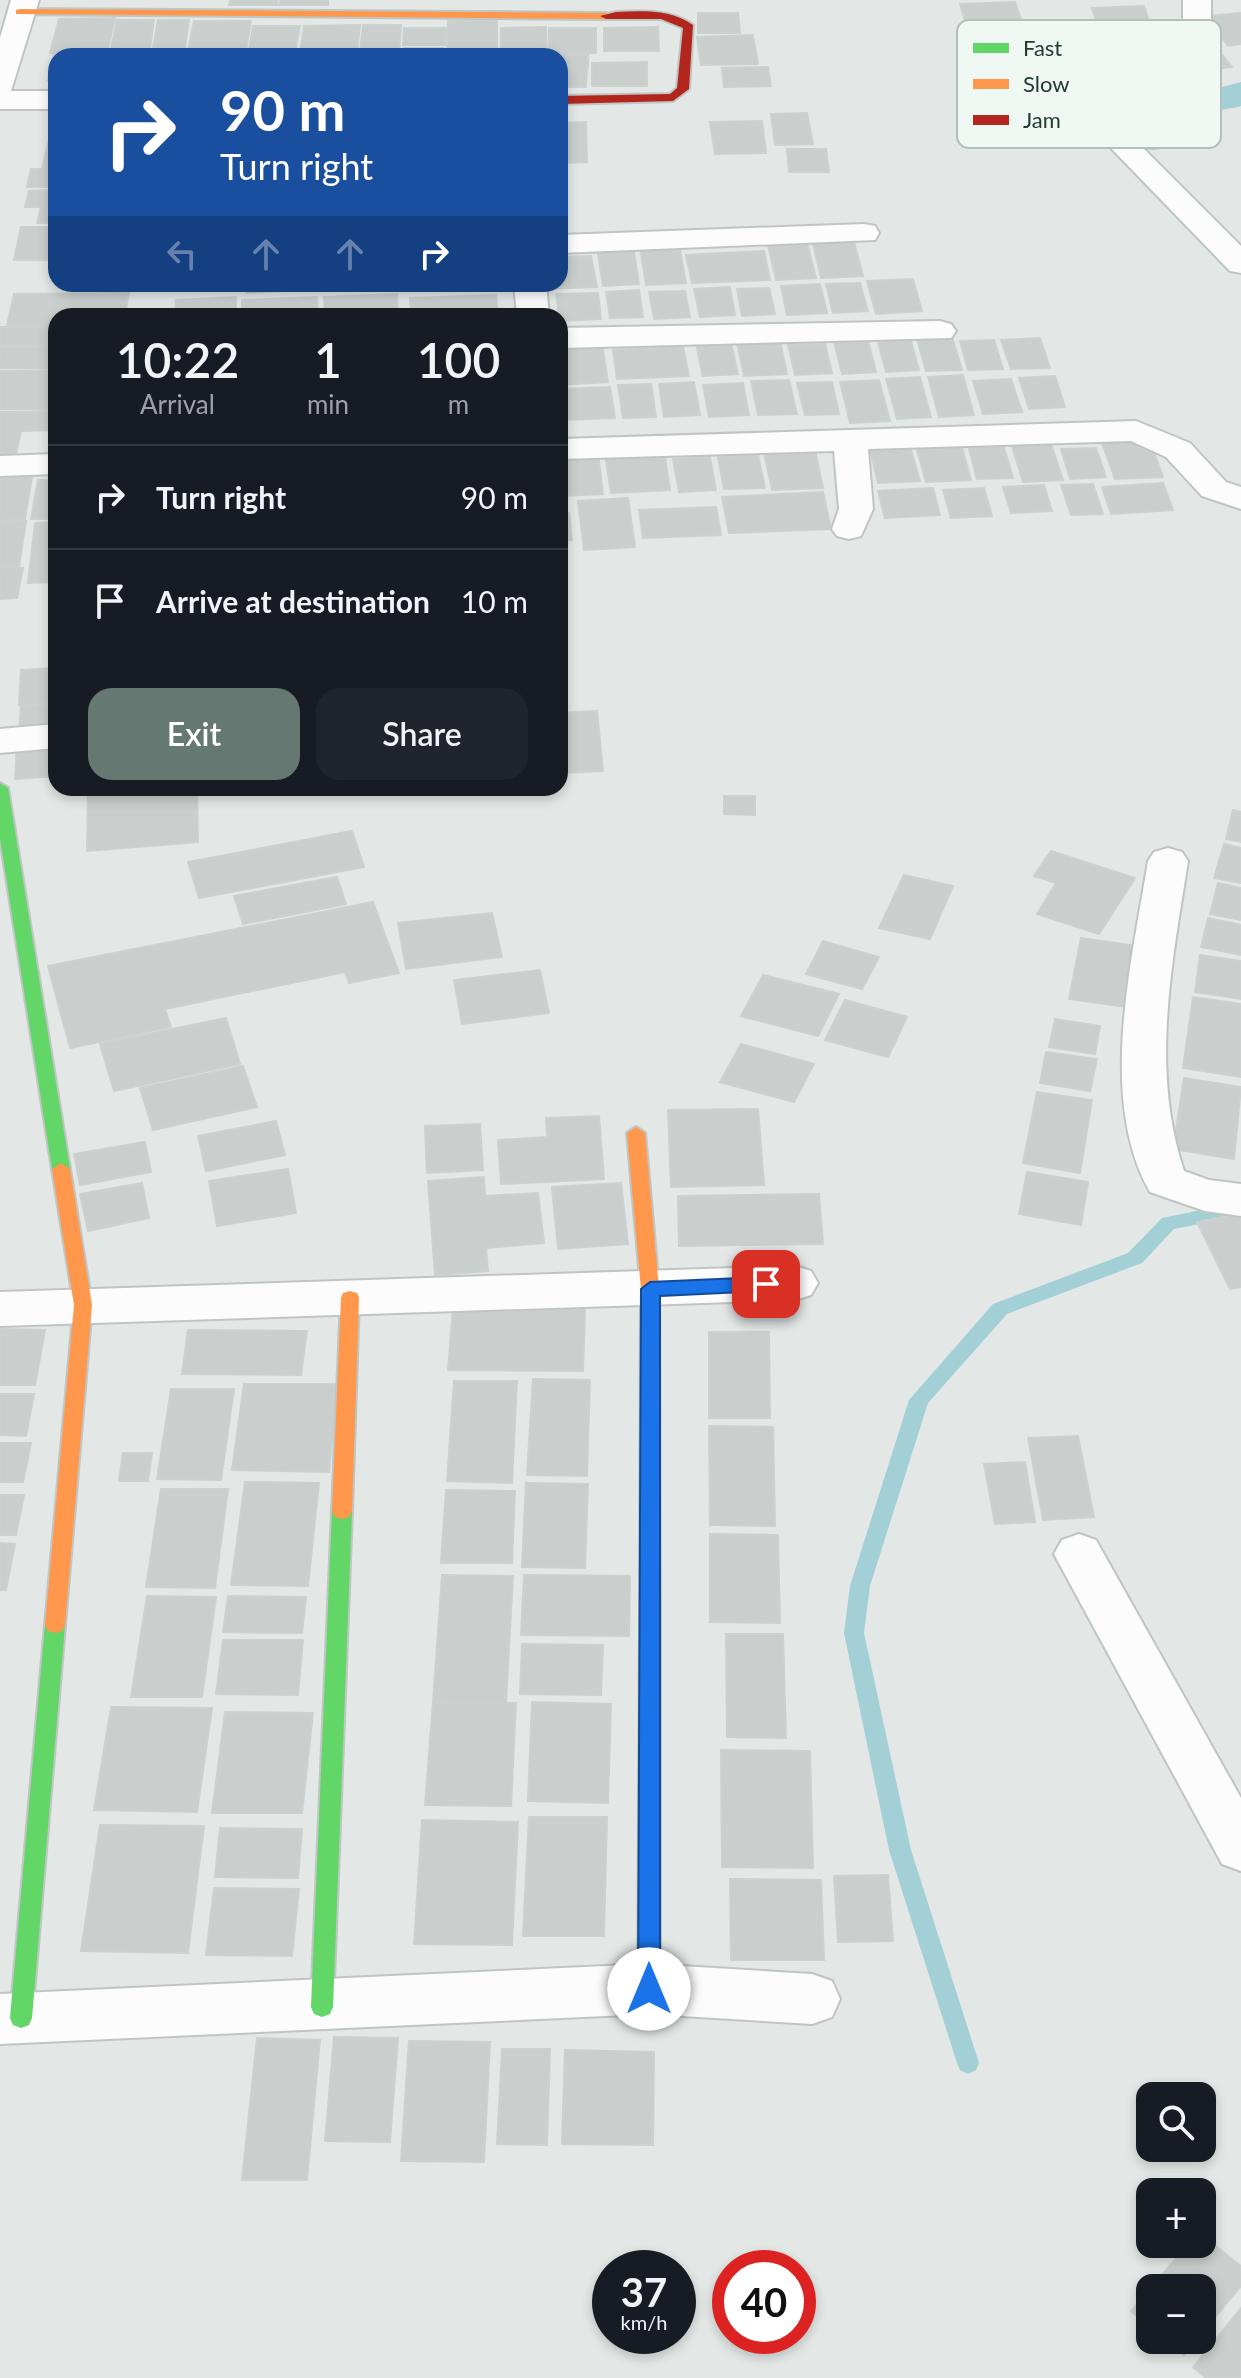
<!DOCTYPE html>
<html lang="en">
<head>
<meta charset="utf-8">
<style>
  :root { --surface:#171b24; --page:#20242c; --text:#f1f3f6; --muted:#9ea1a6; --line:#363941; --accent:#657872 }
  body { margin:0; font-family:Lato,sans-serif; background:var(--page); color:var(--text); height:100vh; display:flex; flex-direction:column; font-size:30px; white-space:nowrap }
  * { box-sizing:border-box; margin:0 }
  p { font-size:26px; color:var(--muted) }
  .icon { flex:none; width:44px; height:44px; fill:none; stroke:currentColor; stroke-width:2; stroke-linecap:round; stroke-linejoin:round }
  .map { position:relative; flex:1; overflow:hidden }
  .details { position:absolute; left:48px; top:308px; width:520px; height:488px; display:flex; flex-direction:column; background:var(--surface); border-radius:24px; box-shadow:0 4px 12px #0003 }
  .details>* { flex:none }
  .banner { position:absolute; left:48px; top:48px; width:520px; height:244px; border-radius:24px; box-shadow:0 4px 12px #0003; background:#1a4fa0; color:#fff; overflow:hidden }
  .fabs { position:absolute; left:1136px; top:2082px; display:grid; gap:16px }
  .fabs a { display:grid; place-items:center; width:80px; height:80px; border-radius:16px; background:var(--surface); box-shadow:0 4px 12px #0003; font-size:40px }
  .speed { position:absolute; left:592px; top:2250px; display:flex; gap:16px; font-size:40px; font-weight:700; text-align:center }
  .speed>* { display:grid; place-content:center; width:104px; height:104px; border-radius:50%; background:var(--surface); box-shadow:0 4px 12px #0003; line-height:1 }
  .speed small { font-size:20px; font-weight:400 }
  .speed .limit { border:12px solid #d22; background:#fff; color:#111 }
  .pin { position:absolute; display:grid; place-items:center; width:68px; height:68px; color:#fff; margin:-34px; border-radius:16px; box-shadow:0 4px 12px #0006 }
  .me { position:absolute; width:88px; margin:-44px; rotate:0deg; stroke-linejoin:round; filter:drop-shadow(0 0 6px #0008) }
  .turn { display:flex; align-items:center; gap:28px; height:168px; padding:0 40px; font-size:36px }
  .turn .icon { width:104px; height:104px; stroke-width:2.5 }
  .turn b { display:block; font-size:56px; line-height:68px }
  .lanes { display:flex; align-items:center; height:76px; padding:0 40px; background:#0003; justify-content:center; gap:40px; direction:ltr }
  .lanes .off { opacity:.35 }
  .eta { display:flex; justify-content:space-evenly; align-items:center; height:136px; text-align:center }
  .eta b { font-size:48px; font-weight:600; line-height:56px }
  .cta { display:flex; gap:16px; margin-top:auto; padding:16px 40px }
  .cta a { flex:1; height:92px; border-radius:24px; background:var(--accent); color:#fff; font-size:32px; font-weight:600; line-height:92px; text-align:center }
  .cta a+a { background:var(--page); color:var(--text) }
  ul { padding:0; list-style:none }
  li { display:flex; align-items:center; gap:24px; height:104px; padding:0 40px; border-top:2px solid var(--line) }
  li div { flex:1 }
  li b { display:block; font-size:30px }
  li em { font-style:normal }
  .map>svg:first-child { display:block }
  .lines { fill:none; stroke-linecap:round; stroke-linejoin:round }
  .stream { fill:#a3cfd7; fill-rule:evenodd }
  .canal { fill:#a3cfd7; fill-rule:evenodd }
  .building { fill:#cacfcd; stroke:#cbd1cf; stroke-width:2 }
  .street-casing { stroke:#c0c5c3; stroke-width:4 }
  .fast-casing { stroke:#bfc6c3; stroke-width:4 }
  .slow-casing { stroke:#bfc6c3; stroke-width:4 }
  .jam-casing { stroke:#bfc6c3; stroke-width:4 }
  .street { fill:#fbfcfb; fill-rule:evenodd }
  .fast { fill:#63d668; fill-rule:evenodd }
  .slow { fill:#ff974d; fill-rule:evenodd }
  .jam { fill:#b3261e; fill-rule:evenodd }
  .route { fill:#1a73e8; stroke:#114b97; stroke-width:2 }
  .key { fill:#f0f8f4; stroke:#b2bfba; stroke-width:2 }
  .key-label { font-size:22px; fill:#213b34 }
</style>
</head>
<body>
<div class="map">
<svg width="1241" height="2378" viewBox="0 0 1241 2378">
  <rect width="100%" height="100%" fill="#e3e8e6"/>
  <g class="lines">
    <path class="stream" d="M1241,1202V1216L1174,1229L1142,1263L1007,1314L928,1403L870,1586L864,1633L911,1850L979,2063L976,2070L968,2074L960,2070L957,2063L889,1850L844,1633L850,1586L909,1400L993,1304L1128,1253L1162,1218Z"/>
    <path class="canal" d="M1241,82V106C1227,110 1202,111 1191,120C1168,137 1172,156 1138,148L1132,139L1164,102Z"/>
  </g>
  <path class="building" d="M230,0H277V5H229Z
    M280,0H328V5H279Z
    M1015,2L1028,40L971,41L960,4Z
    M1144,6L1154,36L1101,37L1092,8Z
    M698,13H738L740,33H698Z
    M1241,13V44L1228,46L1207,16Z
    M115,18L107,53H50L59,19Z
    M117,20H154L150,48L111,49Z
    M158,20H189L185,48H153Z
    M497,20V53L447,54L448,21Z
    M194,21H251L246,51H188Z
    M360,25L357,52L300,53L304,26Z
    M363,25H401L399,52H360Z
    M253,26H300L295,51H249Z
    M546,27L547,52H501V28Z
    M658,27L659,51H604V28Z
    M404,28H446L445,45H403Z
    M549,28H596V53H549Z
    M753,35L758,64L701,65L697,37Z
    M1216,47L1232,67L1197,71L1181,51Z
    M404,48H443V56H403Z
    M150,51L149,56H110V52Z
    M247,52H290L289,56H247Z
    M102,53L56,56V80H48L54,54Z
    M191,53H245L244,56H191Z
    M550,55H588V67H560V56Z
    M647,62V86H592V63Z
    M768,67L771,86L724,87L722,68Z
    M560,68H587L586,87H560Z
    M807,113L813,144L775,145L771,114Z
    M55,115L56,187H27L31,169H42Z
    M762,121L766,153L715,154L710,122Z
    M586,122L587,162L560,163V123Z
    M787,149H826L829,172H789Z
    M56,190V223H37L41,207H25L29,191Z
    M21,227H56V260H14Z
    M854,242L863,276L821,278L813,244Z
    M807,243L816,278L776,280L768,245Z
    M679,245L686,283L646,285L640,247Z
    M633,246L639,284L603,286L597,248Z
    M764,251L770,280L692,283L686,255Z
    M591,256L597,287L545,289V284H560V257Z
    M913,279L922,311L876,314L867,281Z
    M860,283L868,311L833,313L826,284Z
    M177,284H234V287L177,290Z
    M246,284H321V289L246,293Z
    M820,284L827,313L787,315L781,286Z
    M730,287L735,315L700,317L694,289Z
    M769,288L775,314L742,316L737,289Z
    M639,290L643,317L610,318L606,292Z
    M685,291L690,317L654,319L649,292Z
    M129,293L125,313L56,316V325L7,326L14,294Z
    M598,293L601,319L560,321L556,294Z
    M397,294L398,316H325L324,297Z
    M496,295L498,316H411L410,298Z
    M236,297V316H175L176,300Z
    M317,297L318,316H242V300Z
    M0,327H56V345L0,346Z
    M952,337L962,370L926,371L917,339Z
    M1040,338L1050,368L1011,369L1001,340Z
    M994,340L1003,369L968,370L960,341Z
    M780,341L787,374L744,376L737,343Z
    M868,341L876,372L842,374L834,342Z
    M911,341L919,370L886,372L878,342Z
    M731,343L738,374L703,376L696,344Z
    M602,344L608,382L560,385V346Z
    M825,344L832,373L795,375L788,345Z
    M0,347H56V368H0Z
    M683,347L689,376L617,379L613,350Z
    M56,370V409H0V371Z
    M963,375L974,415L939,417L928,377Z
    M1055,376L1065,407L1029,409L1019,378Z
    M920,377L931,417L897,419L886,379Z
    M1011,379L1022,412L983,414L973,381Z
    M789,380L797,414L758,415L751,381Z
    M879,380L890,421L850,423L840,382Z
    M694,382L700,415L664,417L659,384Z
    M832,382L839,414L805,415L797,383Z
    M743,383L749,415L709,417L703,385Z
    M651,384L656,417L623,418L618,385Z
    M610,387L615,418L561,420L560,389Z
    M56,411V430L21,431L16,454H0V412Z
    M1148,436L1163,477L1115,479L1100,438Z
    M1050,441L1063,480L1023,482L1011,443Z
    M961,444L971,480L926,482L916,446Z
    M1003,444L1013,478L977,479L968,445Z
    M814,446L823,488L772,490L763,448Z
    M910,447L920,481L878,483L870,449Z
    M1096,448L1106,477L1070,479L1061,449Z
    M664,451L670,490L611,493L605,454Z
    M598,453L603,494L562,496L560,455Z
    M758,455L765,488L724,489L718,457Z
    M710,457L716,490L679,492L673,459Z
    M32,477L25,519L0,520V478Z
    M38,480H56V519H31Z
    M1163,483L1173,510L1111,514L1102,487Z
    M1093,484L1103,514L1071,515L1061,485Z
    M1044,485L1052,511L1011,513L1003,487Z
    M933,488L940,515L885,518L878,491Z
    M984,488L992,516L951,518L943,490Z
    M823,492L831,529L729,533L722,497Z
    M628,498L635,547L584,550L578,501Z
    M716,507L721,535L643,538L639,510Z
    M569,513L572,540L560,541V514Z
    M26,521L19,566H0V522Z
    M56,522V582L28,583L35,523Z
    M0,568H23L17,598L0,599Z
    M56,668V703L19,705L21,670Z
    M56,704V730L19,732L21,706Z
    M597,711L603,771L560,773V713Z
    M56,742V776L15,779L17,744Z
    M88,788H197L198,842L87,851Z
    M724,796H755V815L724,814Z
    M1233,810L1241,812V842L1226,839Z
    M352,831L364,867L199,898L188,862Z
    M1224,844L1241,848V883L1214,878Z
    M1051,851L1135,878L1099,934L1037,914L1056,883L1034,876Z
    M904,875L953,886L930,939L879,928Z
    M337,877L346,904L243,924L234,896Z
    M1218,883L1241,888V920L1210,914Z
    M373,902L399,973L349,983L345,972L165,1009L171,1027L70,1048L48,966Z
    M492,913L502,957L406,969L398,923Z
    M1208,918L1241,925V955L1201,947Z
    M1081,938L1137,946L1126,1007L1069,999Z
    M823,941L879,957L862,989L806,974Z
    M1200,955L1241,961V999L1195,992Z
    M540,970L549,1013L462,1024L454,980Z
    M763,975L839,994L818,1036L741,1016Z
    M1193,997L1241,1004V1077L1183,1068Z
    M845,1000L907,1017L888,1057L825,1040Z
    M226,1018L240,1064L114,1091L100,1044Z
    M1055,1019L1100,1026L1095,1054L1049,1047Z
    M741,1044L814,1064L794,1102L720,1082Z
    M1046,1052L1097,1059L1090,1091L1040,1083Z
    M243,1066L257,1107L153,1130L140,1088Z
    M1184,1078L1241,1087L1234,1159L1173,1149Z
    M1037,1092L1092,1100L1080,1173L1023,1163Z
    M758,1109L764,1185L671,1187L668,1110Z
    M599,1116L604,1179L501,1184L498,1140L547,1137L546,1118Z
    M276,1121L285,1155L206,1171L198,1136Z
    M480,1124L483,1170L427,1173L425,1126Z
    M145,1142L151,1172L80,1185L74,1154Z
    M288,1169L296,1213L217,1226L209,1181Z
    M1027,1172L1088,1182L1081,1225L1019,1214Z
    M484,1177L485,1196L538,1193L544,1243L486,1248L488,1271L435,1275L428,1181Z
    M142,1183L149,1218L88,1231L80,1194Z
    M621,1183L628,1244L558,1249L552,1187Z
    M819,1194L823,1244L679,1246L678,1196Z
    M1240,1214L1241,1287L1230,1289L1197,1222Z
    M453,1308L585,1310L583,1371L448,1370Z
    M0,1329L45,1330L35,1385H0Z
    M188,1330L307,1331L301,1375L182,1374Z
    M709,1332H769L770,1418H709Z
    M533,1379L590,1380L587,1476L527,1475Z
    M454,1381H517L512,1483L447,1481Z
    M244,1384H338L329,1472L232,1470Z
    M171,1389H234L221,1480L157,1479Z
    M0,1394H34L26,1436L0,1435Z
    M709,1426L773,1427L775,1526L710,1525Z
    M1078,1436L1094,1517L1043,1520L1028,1438Z
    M0,1443H31L23,1482H0Z
    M123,1453H152L148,1481H119Z
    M1025,1462L1035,1522L995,1524L984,1464Z
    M245,1482L319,1483L308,1586L231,1585Z
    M526,1483L588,1484L585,1568L522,1567Z
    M161,1489H228L215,1588L146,1587Z
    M446,1490L515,1491L512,1563H441Z
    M0,1495H24L16,1535H0Z
    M710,1534L778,1535L780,1623L710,1622Z
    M0,1543L15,1544L6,1590H0Z
    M442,1575L513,1576L506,1703L433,1702Z
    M524,1575L630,1576L629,1636L521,1635Z
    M147,1596L216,1597L202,1697H131Z
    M228,1596L306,1597L302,1633L223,1632Z
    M726,1634H783L786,1738L727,1737Z
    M223,1640H303L298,1695L216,1694Z
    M522,1644L603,1645L601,1695L520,1694Z
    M433,1702L516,1703L511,1806L425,1805Z
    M532,1702L611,1704L608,1803L528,1801Z
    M111,1707L212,1708L197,1812L94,1810Z
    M225,1712L313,1713L302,1813H212Z
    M721,1750L810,1751L813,1868L722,1867Z
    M529,1817H607L604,1936H523Z
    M422,1820L518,1822L512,1945L414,1944Z
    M100,1825L204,1826L188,1953L81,1951Z
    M220,1828L302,1829L298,1878L215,1877Z
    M888,1875L893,1941L838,1942L834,1876Z
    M730,1879L821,1880L824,1960H731Z
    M214,1888L299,1889L292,1956L206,1955Z
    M334,2037L398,2038L390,2142L325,2141Z
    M257,2038L320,2040L307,2180H242Z
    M409,2041L490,2042L484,2162L401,2161Z
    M502,2049H550L547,2145L497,2144Z
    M565,2050L654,2052L653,2145L562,2144Z
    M1202,2235L1241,2266V2286L1202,2333V2288H1151L1188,2244H1202Z
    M1150,2289V2326L1131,2311Z
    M1241,2308V2378H1206L1193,2367Z
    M1167,2340H1196L1184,2355Z"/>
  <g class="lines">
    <defs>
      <path id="street" d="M11,0H39L11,91H56V109H0V38Z
        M1183,0H1211V35L1207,41C1166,53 1118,55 1107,103L1128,133L1241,246V273L1230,271L1108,145L1078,103C1092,46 1133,45 1183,30Z
        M864,224L875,226L879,233L875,240L560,253V235Z
        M514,284H546L549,316H517Z
        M940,321L951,324L956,331L951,338L560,348V328Z
        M1136,421L1190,443L1226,482L1241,487V509L1202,496L1166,457L1131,441L868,449L873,509L861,536L849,539L837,536L832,529L839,509L834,451L560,459V439Z
        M56,454V474L0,476V456Z
        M56,724V748L0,753V729Z
        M1168,848L1182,852L1188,861C1172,964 1150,1069 1184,1171L1209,1180L1241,1184V1216L1205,1211L1150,1192C1097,1099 1132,961 1148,861L1154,852Z
        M795,1266L811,1271L818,1283L811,1295L795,1300L0,1326V1292Z
        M1079,1534L1096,1540L1241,1798V1871L1222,1864L1054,1554L1062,1540Z
        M649,1964L812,1974L832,1981L840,1999L832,2017L812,2024L649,2014L0,2044V1994Z"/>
      <path id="fast" d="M0,783L8,788L70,1169L61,1175L52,1169L0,838Z
        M342,1503L349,1505L352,1511L333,2007L330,2014L322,2017L314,2014L311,2007L332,1511L335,1505Z
        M55,1617L62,1619L65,1625L32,2018L29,2025L21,2028L13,2025L10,2018L45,1625L48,1619Z
        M650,1623L657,1625L660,1631V1989L657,1996L649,1999L641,1996L638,1989L640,1631L643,1625Z"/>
      <path id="slow" d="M20,9L606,13L612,16L606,19L16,14V10Z
        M636,1127L645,1133L659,1289L660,1631L657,1637L650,1639L643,1637L640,1631L641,1289L627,1133Z
        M61,1163L70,1169L92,1305L65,1625L62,1631L55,1633L48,1631L45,1625L74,1305L52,1169Z
        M350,1291L357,1293L359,1298L352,1511L349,1517L342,1519L335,1517L332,1511L341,1298L343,1293Z"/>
      <path id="jam" d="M616,12C643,11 670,9 693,25L689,89L673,101L560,104V96L670,94L677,88L683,28L661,19H606L600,16Z"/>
    </defs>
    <use href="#street" class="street-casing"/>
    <use href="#fast" class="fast-casing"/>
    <use href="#slow" class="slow-casing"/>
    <use href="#jam" class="jam-casing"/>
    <use href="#street" class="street"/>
    <use href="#fast" class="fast"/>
    <use href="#slow" class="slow"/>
    <use href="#jam" class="jam"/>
  </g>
  <path class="route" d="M766,1277L776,1284L766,1291L660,1296V1989L657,1996L649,1999L641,1996L638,1989L641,1289L650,1282Z"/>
  <rect x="957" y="20" width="264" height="128" rx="12" class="key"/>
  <rect x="973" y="43" width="36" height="10" fill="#63d668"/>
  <rect x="973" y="79" width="36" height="10" fill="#ff974d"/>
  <rect x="973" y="115" width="36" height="10" fill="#b3261e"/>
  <g class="key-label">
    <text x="1023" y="56">Fast</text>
    <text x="1023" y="92">Slow</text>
    <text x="1023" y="128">Jam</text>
  </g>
</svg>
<div class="fabs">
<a><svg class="icon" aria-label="search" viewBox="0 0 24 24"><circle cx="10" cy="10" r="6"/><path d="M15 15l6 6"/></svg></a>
<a>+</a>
<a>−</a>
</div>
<div class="speed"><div>37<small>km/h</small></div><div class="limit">40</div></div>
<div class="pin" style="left:766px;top:1284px;background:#d93025"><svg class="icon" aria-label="arrive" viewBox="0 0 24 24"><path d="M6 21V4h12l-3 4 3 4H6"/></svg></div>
<svg class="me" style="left:649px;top:1989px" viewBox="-20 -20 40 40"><circle r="19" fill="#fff"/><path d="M0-13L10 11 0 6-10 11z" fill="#1a73e8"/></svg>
<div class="banner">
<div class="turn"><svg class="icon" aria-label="right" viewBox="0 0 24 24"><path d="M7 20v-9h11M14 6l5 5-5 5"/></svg><div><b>90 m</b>Turn right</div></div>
<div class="lanes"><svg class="icon off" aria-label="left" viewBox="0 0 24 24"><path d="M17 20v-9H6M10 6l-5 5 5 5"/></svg><svg class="icon off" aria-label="ahead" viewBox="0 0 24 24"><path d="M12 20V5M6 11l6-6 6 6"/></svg><svg class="icon off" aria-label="ahead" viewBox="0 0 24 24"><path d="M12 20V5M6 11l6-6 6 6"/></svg><svg class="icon" aria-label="right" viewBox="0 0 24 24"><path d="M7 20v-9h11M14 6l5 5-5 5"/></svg></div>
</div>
<section class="details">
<div class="eta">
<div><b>10:22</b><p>Arrival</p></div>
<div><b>1</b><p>min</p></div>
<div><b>100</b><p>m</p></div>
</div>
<ul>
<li><svg class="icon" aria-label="right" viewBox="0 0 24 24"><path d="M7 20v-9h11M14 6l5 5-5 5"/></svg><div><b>Turn right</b></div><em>90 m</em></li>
<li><svg class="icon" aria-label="arrive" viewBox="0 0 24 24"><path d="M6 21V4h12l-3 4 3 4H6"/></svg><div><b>Arrive at destination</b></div><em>10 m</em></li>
</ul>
<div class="cta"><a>Exit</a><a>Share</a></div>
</section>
</div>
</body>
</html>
